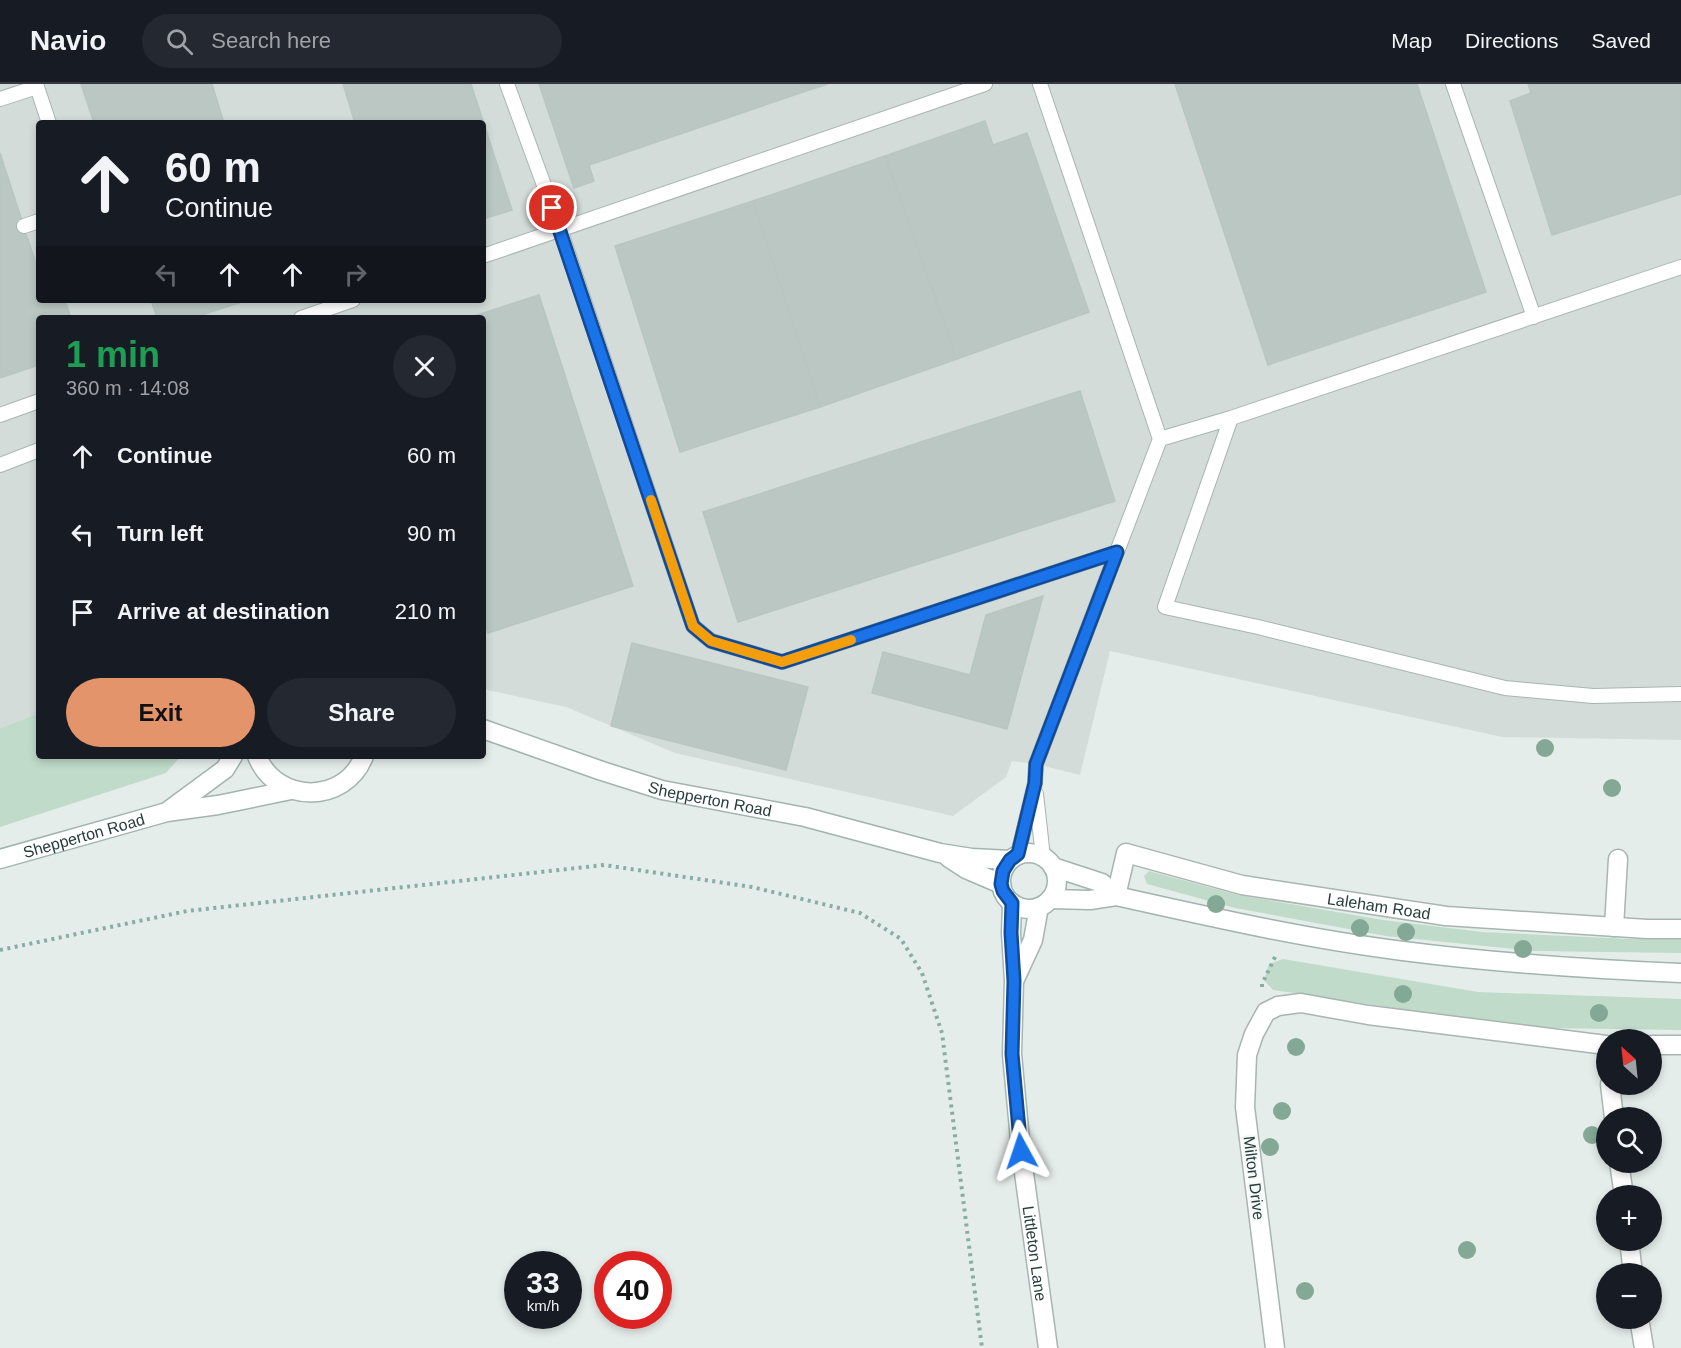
<!DOCTYPE html>
<html lang="en">
<head>
<meta charset="utf-8">
<style>
  :root { --surface:#171b24; --page:#242831; --text:#f1f3f6; --muted:#9ea1a6; --line:#363941; --accent:#e4946b }
  body { margin:0; font-family:Helvetica,sans-serif; background:var(--page); color:var(--text); height:100vh; display:flex; flex-direction:column; font-size:22px; white-space:nowrap }
  * { box-sizing:border-box; margin:0 }
  p { font-size:20px; color:var(--muted) }
  .icon { flex:none; width:33px; height:33px; fill:none; stroke:currentColor; stroke-width:2; stroke-linecap:round; stroke-linejoin:round }
  .map { position:relative; flex:1; overflow:hidden }
  .drawer { position:absolute; left:36px; top:231px; width:450px; height:444px; display:flex; flex-direction:column; background:var(--surface); border-radius:6px; box-shadow:0 3px 9px #0003 }
  .drawer>* { flex:none }
  .top-card { position:absolute; left:36px; top:36px; width:450px; height:183px; border-radius:6px; box-shadow:0 3px 9px #0003; background:#171b24; color:var(--text); overflow:hidden }
  .needle { width:39px; rotate:333deg }
  .tools { position:absolute; left:1596px; top:945px; display:grid; gap:12px }
  .tools a { display:grid; place-items:center; width:66px; height:66px; border-radius:50%; background:var(--surface); box-shadow:0 3px 9px #0003; font-size:30px }
  .speed { position:absolute; left:504px; top:1167px; display:flex; gap:12px; font-size:30px; font-weight:700; text-align:center }
  .speed>* { display:grid; place-content:center; width:78px; height:78px; border-radius:50%; background:var(--surface); box-shadow:0 3px 9px #0003; line-height:1 }
  .speed small { font-size:15px; font-weight:400 }
  .speed .limit { border:9px solid #d22; background:#fff; color:#111 }
  .pin { position:absolute; display:grid; place-items:center; width:51px; height:51px; color:#fff; margin:-26px; border:3px solid #fff; border-radius:50%; box-shadow:0 2px 6px #0007 }
  .me { position:absolute; width:66px; margin:-33px; rotate:355deg; stroke-linejoin:round; filter:drop-shadow(0 0 4px #0008) }
  .turn { display:flex; align-items:center; gap:21px; height:126px; padding:0 30px; font-size:27px }
  .turn .icon { width:78px; height:78px; stroke-width:2.5 }
  .turn b { display:block; font-size:42px; line-height:51px }
  .lanes { display:flex; align-items:center; height:57px; padding:0 30px; background:#0003; justify-content:center; gap:30px; direction:ltr }
  .lanes .off { opacity:.35 }
  .round { display:grid; place-items:center; flex:none; width:63px; height:63px; border-radius:32px; background:var(--page) }
  .overview { display:flex; align-items:center; justify-content:space-between; height:102px; padding:0 30px }
  h1 { font-size:36px; font-weight:700; line-height:45px; color:#1e9e55 }
  .primary-button { display:flex; gap:12px; margin-top:auto; padding:12px 30px }
  .primary-button a { flex:1; height:69px; border-radius:36px; background:var(--accent); color:#111; font-size:24px; font-weight:700; line-height:69px; text-align:center }
  .primary-button a+a { background:var(--page); color:var(--text) }
  ul { padding:0; list-style:none }
  li { display:flex; align-items:center; gap:18px; height:78px; padding:0 30px }
  li div { flex:1 }
  li b { display:block; font-size:22px }
  li em { font-style:normal }
  header { display:flex; align-items:center; gap:36px; box-sizing:border-box; height:84px; padding:0 30px; background:var(--surface); border-bottom:2px solid var(--line) }
  header strong { font-size:28px }
  nav { display:flex; gap:33px; margin-inline-start:auto; font-size:21px }
  .search { width:420px; height:54px; background:var(--page); display:flex; align-items:center; gap:15px; box-sizing:border-box; padding:0 21px; border-radius:33px; color:var(--muted); font-size:22px }
  .map>svg:first-child { display:block }
  .built { fill:#d3dcd9; fill-rule:evenodd }
  .green { fill:#c0dbca }
  .building { fill:#bac7c3; stroke:#b8c6c1; stroke-width:1.5 }
  .lines { fill:none; stroke-linecap:round; stroke-linejoin:round }
  .service-casing { stroke:#a8b5b1; stroke-width:16 }
  .minor-casing { stroke:#a8b5b1; stroke-width:21 }
  .tertiary-casing { stroke:#a8b5b1; stroke-width:21 }
  .secondary-casing { stroke:#a1b4af; stroke-width:21 }
  .path { stroke:#88ada5; stroke-width:4; stroke-dasharray:3 4.5; stroke-linecap:butt }
  .service { stroke:#fff; stroke-width:14 }
  .minor { stroke:#fff; stroke-width:18 }
  .tertiary { stroke:#fff; stroke-width:18 }
  .secondary { stroke:#fff; stroke-width:18 }
  .tree { fill:#84a896 }
  .route-casing { stroke:#114b97; stroke-width:15 }
  .route { stroke:#1a73e8; stroke-width:10 }
  .slow { stroke:#f59e0b; stroke-width:10 }
  .labels { text-anchor:middle; dominant-baseline:central; stroke-width:4.5; stroke-linejoin:round; paint-order:stroke }
  .street-label { font-size:16px; fill:#263d39; stroke:#f5f9f8 }
</style>
</head>
<body>
<header>
<strong>Navio</strong>
<div class="search"><svg class="icon" aria-label="search" viewBox="0 0 24 24"><circle cx="10" cy="10" r="6"/><path d="M15 15l6 6"/></svg>Search here</div>
<nav><a>Map</a><a>Directions</a><a>Saved</a></nav>
</header>
<div class="map">
<svg width="1681" height="1264" viewBox="0 0 1681 1264">
  <rect width="100%" height="100%" fill="#e5edea"/>
  <path class="built" d="M0,0H1681V656L1502,653L1110,567L1080,691L1036,680L1012,677L1006,693L953,732L675,669L566,623L483,605V234H39V629L0,644ZM39,39H483V216H39Z"/>
  <path class="green" d="M39,629V672H181L166,689L0,743V644Z
    M1149,787L1238,811L1383,836L1482,848L1629,855H1681V869L1533,867L1386,852L1235,824L1147,800L1144,792Z
    M1283,875L1478,908L1681,915V946L1549,944L1515,942L1273,906L1264,896L1269,880Z"/>
  <path class="building" d="M81,0H212L224,39H94Z
    M343,0H471L512,126L483,135V39H355Z
    M539,0H807L809,6L589,81L594,97L574,104Z
    M807,0H828L809,6Z
    M1175,0H1417L1486,208L1268,281Z
    M1528,0H1681V110L1552,151L1510,17L1531,9Z
    M985,37L993,61L1027,49L1089,228L957,275L885,72Z
    M0,69L39,189V216H65L71,234H39V281L0,294Z
    M885,72L957,275L820,323L753,117Z
    M753,117L820,323L680,368L615,162Z
    M539,211L633,502L488,549L483,533V234H468Z
    M151,216H248L192,234H157Z
    M1080,307L1115,417L738,538L703,428Z
    M1043,512L1007,645L872,609L883,568L970,591L986,531Z
    M632,559L808,603L786,686L611,642Z"/>
  <g class="lines">
    <defs>
      <path id="service" d="M36,0L49,39
        M507,0L560,145L693,542L711,557L782,578L1117,468
        M1453,0L1534,233
        M0,15L37,3
        M24,142L39,137
        M483,172L985,0
        M301,234L353,216
        M0,331L39,317
        M1231,334L1165,523L1258,543L1505,604L1593,612L1681,610
        M1160,355L1231,334L1681,183
        M0,381L39,366
        M1036,710L1043,773
        M1018,770L1035,699L1036,680L1160,355L1040,0"/>
      <g id="minor">
        <path id="s1" d="M1116,812L1126,769L1242,801L1446,832L1647,845H1681"/>
        <path d="M1614,843L1618,775"/>
        <path d="M1652,961H1681"/>
        <path d="M1610,1000L1614,1034"/>
        <path d="M1619,1078L1624,1112"/>
        <path d="M1629,1156L1633,1190"/>
        <path d="M1639,1234L1644,1264"/>
        <path d="M1275,1264L1245,1023L1247,971L1254,950L1266,928L1278,922L1301,919L1368,931L1606,961"/>
      </g>
      <g id="tertiary">
        <path id="s2" d="M1012,819L1011,849L1014,897L1012,970L1021,1067L1048,1264"/>
        <path d="M1015,895L1033,856L1039,823"/>
      </g>
      <g id="secondary">
        <path id="s3" d="M483,645L602,687L662,706L805,733L940,769L972,774L1010,776"/>
        <path d="M257,672C276,720 345,721 364,672"/>
        <path d="M168,727L225,685L233,672"/>
        <circle cx="1029" cy="797" r="28"/>
        <path d="M949,774L966,785L1001,800"/>
        <path id="s4" d="M0,775L167,728L218,721L291,706"/>
        <path d="M1053,783L1102,799L1116,812"/>
        <path d="M1050,815L1090,816L1116,812C1211,833 1306,855 1403,867C1496,879 1588,885 1681,889"/>
      </g>
    </defs>
    <use href="#service" class="service-casing"/>
    <use href="#minor" class="minor-casing"/>
    <use href="#tertiary" class="tertiary-casing"/>
    <use href="#secondary" class="secondary-casing"/>
    <path class="path" d="M0,866L187,827L604,781L752,803L860,829L901,855L922,889L942,949L982,1264
      M1262,903V900L1277,869"/>
    <use href="#service" class="service"/>
    <use href="#minor" class="minor"/>
    <use href="#tertiary" class="tertiary"/>
    <use href="#secondary" class="secondary"/>
  </g>
  <g class="tree">
    <circle cx="1545" cy="664" r="9"/>
    <circle cx="1612" cy="704" r="9"/>
    <circle cx="1216" cy="820" r="9"/>
    <circle cx="1360" cy="844" r="9"/>
    <circle cx="1406" cy="848" r="9"/>
    <circle cx="1523" cy="865" r="9"/>
    <circle cx="1403" cy="910" r="9"/>
    <circle cx="1599" cy="929" r="9"/>
    <circle cx="1296" cy="963" r="9"/>
    <circle cx="1282" cy="1027" r="9"/>
    <circle cx="1592" cy="1051" r="9"/>
    <circle cx="1270" cy="1063" r="9"/>
    <circle cx="1467" cy="1166" r="9"/>
    <circle cx="1305" cy="1207" r="9"/>
  </g>
  <g class="lines">
    <defs>
      <path id="route" d="M552,124L693,542L711,557L782,578L1117,468L1036,680L1035,699L1018,770L1010,776L1003,787L1001,800L1003,807L1012,819L1011,849L1014,897L1012,970L1021,1067"/>
    </defs>
    <use href="#route" class="route-casing"/>
    <use href="#route" class="route"/>
    <path class="slow" d="M651,416L693,542L711,557L782,578L851,556"/>
  </g>
  <g class="labels">
    <g class="street-label">
      <text stroke="none"><textPath href="#s3" startOffset="238">Shepperton Road</textPath></text>
      <text stroke="none"><textPath href="#s4" startOffset="87">Shepperton Road</textPath></text>
      <text stroke="none"><textPath href="#s1" startOffset="303">Laleham Road</textPath></text>
      <text transform="translate(1254 1094) rotate(83)">Milton Drive</text>
      <text stroke="none"><textPath href="#s2" startOffset="352">Littleton Lane</textPath></text>
    </g>
  </g>
</svg>
<div class="tools">
<a><svg class="needle" viewBox="-14 -14 28 28"><path d="M0-13l5 13h-10z" fill="#e53935"/><path d="M0 13l5-13h-10z" fill="#9ea1a6"/></svg></a>
<a><svg class="icon" aria-label="search" viewBox="0 0 24 24"><circle cx="10" cy="10" r="6"/><path d="M15 15l6 6"/></svg></a>
<a>+</a>
<a>−</a>
</div>
<div class="speed"><div>33<small>km/h</small></div><div class="limit">40</div></div>
<div class="pin" style="left:552px;top:124px;background:#d93025"><svg class="icon" aria-label="arrive" viewBox="0 0 24 24"><path d="M6 21V4h12l-3 4 3 4H6"/></svg></div>
<svg class="me" style="left:1021px;top:1067px" viewBox="-20 -20 40 40"><path d="M0-17L14 15 0 8-14 15z" fill="#1a73e8" stroke="#fff" stroke-width="4"/></svg>
<div class="top-card">
<div class="turn"><svg class="icon" aria-label="ahead" viewBox="0 0 24 24"><path d="M12 20V5M6 11l6-6 6 6"/></svg><div><b>60 m</b>Continue</div></div>
<div class="lanes"><svg class="icon off" aria-label="left" viewBox="0 0 24 24"><path d="M17 20v-9H6M10 6l-5 5 5 5"/></svg><svg class="icon" aria-label="ahead" viewBox="0 0 24 24"><path d="M12 20V5M6 11l6-6 6 6"/></svg><svg class="icon" aria-label="ahead" viewBox="0 0 24 24"><path d="M12 20V5M6 11l6-6 6 6"/></svg><svg class="icon off" aria-label="right" viewBox="0 0 24 24"><path d="M7 20v-9h11M14 6l5 5-5 5"/></svg></div>
</div>
<section class="drawer">
<div class="overview"><div><h1>1 min</h1><p>360 m · 14:08</p></div><a class="round"><svg class="icon" aria-label="close" viewBox="0 0 24 24"><path d="M6 6l12 12M18 6L6 18"/></svg></a></div>
<ul>
<li><svg class="icon" aria-label="ahead" viewBox="0 0 24 24"><path d="M12 20V5M6 11l6-6 6 6"/></svg><div><b>Continue</b></div><em>60 m</em></li>
<li><svg class="icon" aria-label="left" viewBox="0 0 24 24"><path d="M17 20v-9H6M10 6l-5 5 5 5"/></svg><div><b>Turn left</b></div><em>90 m</em></li>
<li><svg class="icon" aria-label="arrive" viewBox="0 0 24 24"><path d="M6 21V4h12l-3 4 3 4H6"/></svg><div><b>Arrive at destination</b></div><em>210 m</em></li>
</ul>
<div class="primary-button"><a>Exit</a><a>Share</a></div>
</section>
</div>
</body>
</html>
